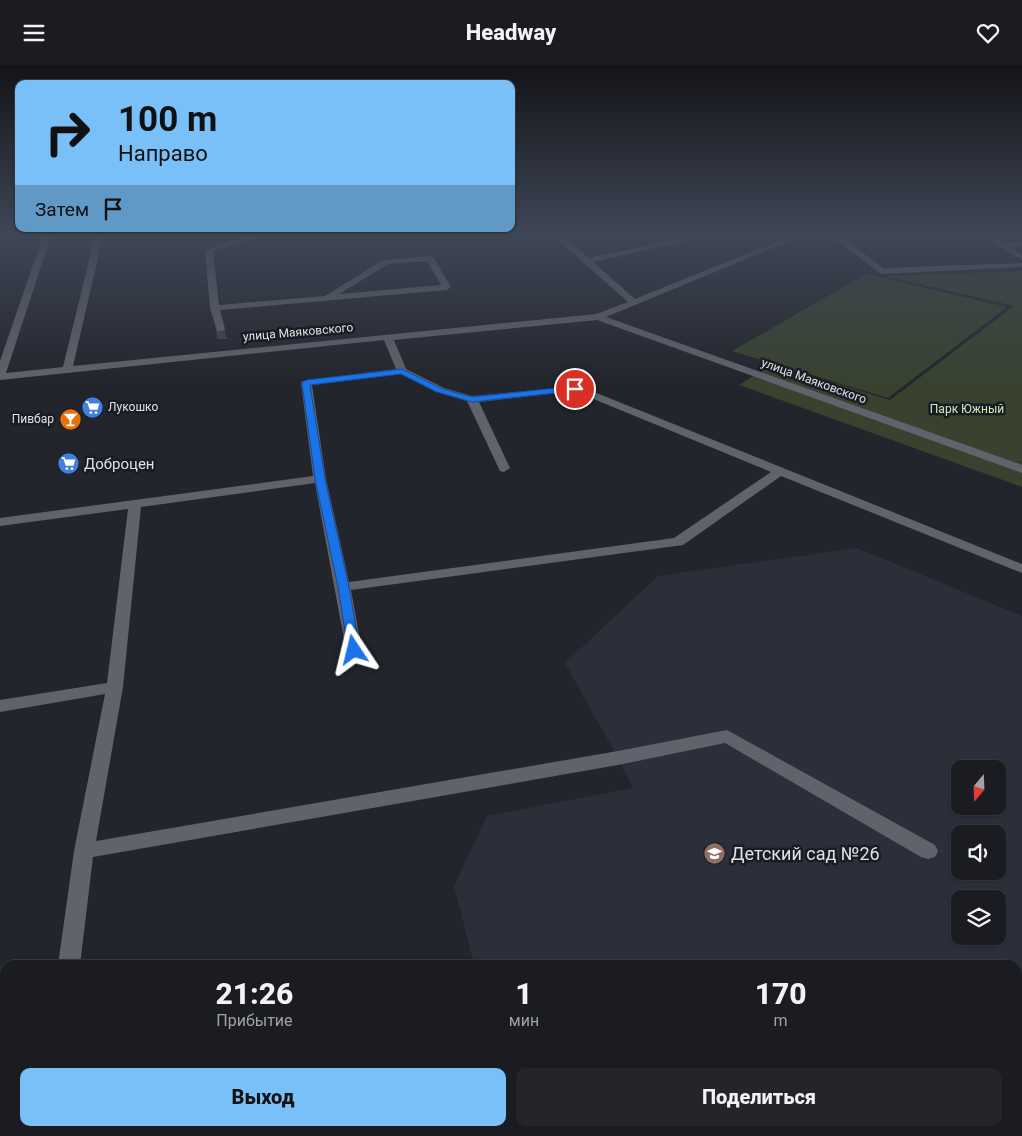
<!DOCTYPE html>
<html lang="ru">
<head>
<meta charset="utf-8">
<style>
  :root { --surface:#1a1c21; --page:#23252a; --text:#f1f3f6; --muted:#9fa1a5; --line:#383a3f; --accent:#79bff8 }
  body { margin:0; font-family:Roboto,sans-serif; background:var(--page); color:var(--text); height:100vh; display:flex; flex-direction:column; font-size:19px; white-space:nowrap }
  * { box-sizing:border-box; margin:0 }
  p { font-size:16px; color:var(--muted) }
  .icon { flex:none; width:28px; height:28px; fill:none; stroke:currentColor; stroke-width:2; stroke-linecap:round; stroke-linejoin:round }
  .map { position:relative; flex:1; overflow:hidden }
  .sheet { position:absolute; left:0px; top:895px; width:1022px; height:176px; display:flex; flex-direction:column; background:var(--surface); border-radius:15px 15px 0 0; box-shadow:0 1px 4px #0004,0 0 0 1px var(--line) }
  .sheet>* { flex:none }
  .hud { position:absolute; left:15px; top:15px; width:500px; height:152px; border-radius:10px; box-shadow:0 1px 4px #0004,0 0 0 1px var(--line); background:#79bff8; color:#111; overflow:hidden }
  .needle { width:32px; rotate:199deg }
  .controls { position:absolute; left:951px; top:695px; display:grid; gap:10px }
  .controls a { display:grid; place-items:center; width:55px; height:55px; border-radius:10px; background:var(--surface); box-shadow:0 1px 4px #0004,0 0 0 1px var(--line); font-size:25px }
  .pin { position:absolute; display:grid; place-items:center; width:42px; height:42px; color:#fff; margin:-21px; border:2px solid #fff; border-radius:50%; box-shadow:0 1px 5px #0007 }
  .me { position:absolute; width:55px; margin:-28px; rotate:350deg; stroke-linejoin:round; filter:drop-shadow(0 0 4px #0008) }
  .turn { display:flex; align-items:center; gap:18px; height:105px; padding:0 20px; font-size:22px }
  .turn .icon { width:65px; height:65px; stroke-width:2.5 }
  .turn b { display:block; font-size:35px; line-height:42px }
  .then { display:flex; align-items:center; height:48px; padding:0 20px; background:#0003; gap:10px; font-size:19px }
  .eta { display:flex; justify-content:space-evenly; align-items:center; height:85px; text-align:center }
  .eta b { font-size:30px; font-weight:800; line-height:35px }
  .action { display:flex; gap:10px; margin-top:auto; padding:10px 20px }
  .action a { flex:1; height:58px; border-radius:10px; background:var(--accent); color:#111; font-size:20px; font-weight:800; line-height:58px; text-align:center }
  .action a+a { background:var(--page); color:var(--text) }
  header { display:flex; justify-content:space-between; align-items:center; height:65px; padding:0 20px; background:var(--surface); font-size:22px; font-weight:800 }
  .map>svg:first-child { display:block }
  .built { fill:#2a2f3a; fill-rule:evenodd }
  .green { fill:#38422f }
  .lines { fill:none; stroke-linecap:round; stroke-linejoin:round }
  .minor-tunnel-far1 { stroke:#3f4148; stroke-width:9; stroke-dasharray:9 4.5; stroke-linecap:butt }
  .minor-tunnel { stroke:#3f4148; stroke-width:11; stroke-dasharray:11 5.5; stroke-linecap:butt }
  .minor { fill:#60636b; fill-rule:evenodd }
  .route { fill:#1a73e8; stroke:#114b97 }
  .labels { text-anchor:middle; dominant-baseline:central; stroke-width:5; stroke-linejoin:round; paint-order:stroke }
  .far-street-label { font-size:12px; fill:#dfe1e6; stroke:#1a1c23 }
  .far-poi-label { font-size:12px; fill:#dfe1e6; stroke:#1a1c23; text-anchor:start }
  .far-park-label { font-size:12px; fill:#ceeab8; stroke:#1a1c23 }
  .poi-label { font-size:15px; fill:#dfe1e6; stroke:#1a1c23; text-anchor:start }
  .near-poi-label { font-size:18px; fill:#dfe1e6; stroke:#1a1c23; text-anchor:start }
</style>
</head>
<body>
<header><svg class="icon" aria-label="menu" viewBox="0 0 24 24"><path d="M4 6h16M4 12h16M4 18h16"/></svg>Headway<svg class="icon" aria-label="heart" viewBox="0 0 24 24"><path d="M12 20l-8-8c-3-5 5-10 8-4 3-6 11-1 8 4z"/></svg></header>
<div class="map">
<svg width="1022" height="1071" viewBox="0 0 1022 1071">
  <rect width="100%" height="100%" fill="#23252c"/>
  <path class="built" d="M857,483L1022,551V1071H704L693,1066H1018V900H474L454,821L487,751L633,723L618,693L565,598L658,511ZM960,704H998V741H960ZM960,769H998V806H960ZM960,834H998V871H960Z"/>
  <path class="green" d="M1022,206V422L739,320L773,299L890,335L1014,241L885,211Z
    M866,209L1007,242L888,333L732,286Z"/>
  <g class="lines">
    <path class="minor-tunnel-far1" d="M220,264L222,273"/>
    <path class="minor-tunnel" d="M222,272V274"/>
    <path class="minor" d="M44,168H52L6,308L63,302L94,175L98,173L102,175L73,301L596,249L628,237L550,168H559L589,193L706,168H721L593,197L635,234L798,168H809L606,252L1022,400V408L597,255L394,275L406,304L444,323L472,331L579,321L1022,499V508L781,411L683,480L351,525L362,585L360,589L354,590L348,589L346,585L315,418L141,442L123,622L96,776L618,686L727,665L935,780L938,786L935,792L928,794L921,792L725,678L618,700L93,792L80,900H58L74,786L105,629L0,647V635L107,618L128,444L0,461V453L313,411L301,318L302,316L396,304L384,275L0,315V296ZM401,309L436,327L467,336L500,406L504,407L510,403L479,337L574,326L771,407L674,473L349,517L326,414L312,320Z
      M257,168H270L213,186L219,240L325,231L383,195L430,191L434,193L451,222L447,225L220,245L225,264L223,266H217L210,243L205,185ZM427,196L441,220L339,229L388,199Z
      M849,168H917L913,170L843,173L883,203L1022,198V202L881,209L831,171L835,169Z
      M979,168H988L1003,178L1022,177V181L1010,182L1022,190V195Z
      M32,1066H58V1071H32Z"/>
  </g>
  <linearGradient id="sky" x2="0" y2="1"><stop stop-color="#131418"/><stop offset="0.53" stop-color="#3f4656"/><stop offset="1" stop-color="#3f4656" stop-opacity="0"/></linearGradient>
  <rect width="1022" height="318" fill="url(#sky)"/>
  <path class="route" d="M402,304L443,324L472,332L575,321L579,324L575,326L472,337L437,327L401,309L310,320L325,414L349,522L360,585L354,589L348,585L338,522L315,414L302,318L306,315Z"/>
  <defs>
    <symbol id="supermarket-disc" viewBox="-11 -11 22 22"><circle r="9.5" fill="#3f7fe0" stroke="#1a1c23"/><path d="M-6-5.5h2.5l.6 2H6L4.5 2H-2.5L-4.4-4H-6ZM-1.5 3.2a1.3 1.3 0 1 0 .1 0ZM3 3.2a1.3 1.3 0 1 0 .1 0Z" fill="#fff"/></symbol>
    <symbol id="bar-disc" viewBox="-11 -11 22 22"><circle r="9.5" fill="#e8710a" stroke="#1a1c23"/><path d="M-6-5H6L.8 .8V4.5H3.5V6h-7V4.5H-.8V.8Z" fill="#fff"/></symbol>
    <symbol id="school-disc" viewBox="-11 -11 22 22"><circle r="9.5" fill="#8d6e63" stroke="#1a1c23"/><path d="M0-5L7-2L0 1L-7-2ZM-4 1L0 2.5L4 1V4Q0 6-4 4Z" fill="#fff"/></symbol>
  </defs>
  <g fill-rule="evenodd">
    <use href="#supermarket-disc" x="80" y="330" width="25" height="25"/>
    <use href="#bar-disc" x="58" y="342" width="25" height="25"/>
    <use href="#supermarket-disc" x="56" y="386" width="25" height="25"/>
    <use href="#school-disc" x="702" y="776" width="25" height="25"/>
  </g>
  <g class="labels">
    <g class="far-street-label">
      <text transform="translate(298 267) rotate(-5)">улица Маяковского</text>
      <text transform="translate(814 316) rotate(20)">улица Маяковского</text>
    </g>
    <g class="far-poi-label">
      <text x="108" y="342">Лукошко</text>
      <text x="54" y="354" text-anchor="end">Пивбар</text>
    </g>
    <g class="far-park-label">
      <text x="967" y="344">Парк Южный</text>
    </g>
    <g class="poi-label">
      <text x="84" y="399">Доброцен</text>
    </g>
    <g class="near-poi-label">
      <text x="731" y="788">Детский сад №26</text>
    </g>
  </g>
</svg>
<div class="controls">
<a><svg class="needle" viewBox="-14 -14 28 28"><path d="M0-13l5 13h-10z" fill="#e53935"/><path d="M0 13l5-13h-10z" fill="#9fa1a5"/></svg></a>
<a><svg class="icon" aria-label="sound" viewBox="0 0 24 24"><path d="M4 9h4l5-4v14l-5-4H4zM17 9q2 3 0 6"/></svg></a>
<a><svg class="icon" aria-label="layers" viewBox="0 0 24 24"><path d="M12 4l9 5-9 5-9-5zM3 14l9 5 9-5"/></svg></a>
</div>
<div class="pin" style="left:575px;top:324px;background:#d93025"><svg class="icon" aria-label="arrive" viewBox="0 0 24 24"><path d="M6 21V4h12l-3 4 3 4H6"/></svg></div>
<svg class="me" style="left:354px;top:585px" viewBox="-20 -20 40 40"><path d="M0-17L14 15 0 8-14 15z" fill="#1a73e8" stroke="#fff" stroke-width="4"/></svg>
<div class="hud">
<div class="turn"><svg class="icon" aria-label="right" viewBox="0 0 24 24"><path d="M7 20v-9h11M14 6l5 5-5 5"/></svg><div><b>100 m</b>Направо</div></div>
<div class="then">Затем<svg class="icon" aria-label="arrive" viewBox="0 0 24 24"><path d="M6 21V4h12l-3 4 3 4H6"/></svg></div>
</div>
<section class="sheet">
<div class="eta">
<div><b>21:26</b><p>Прибытие</p></div>
<div><b>1</b><p>мин</p></div>
<div><b>170</b><p>m</p></div>
</div>
<div class="action"><a>Выход</a><a>Поделиться</a></div>
</section>
</div>
</body>
</html>
